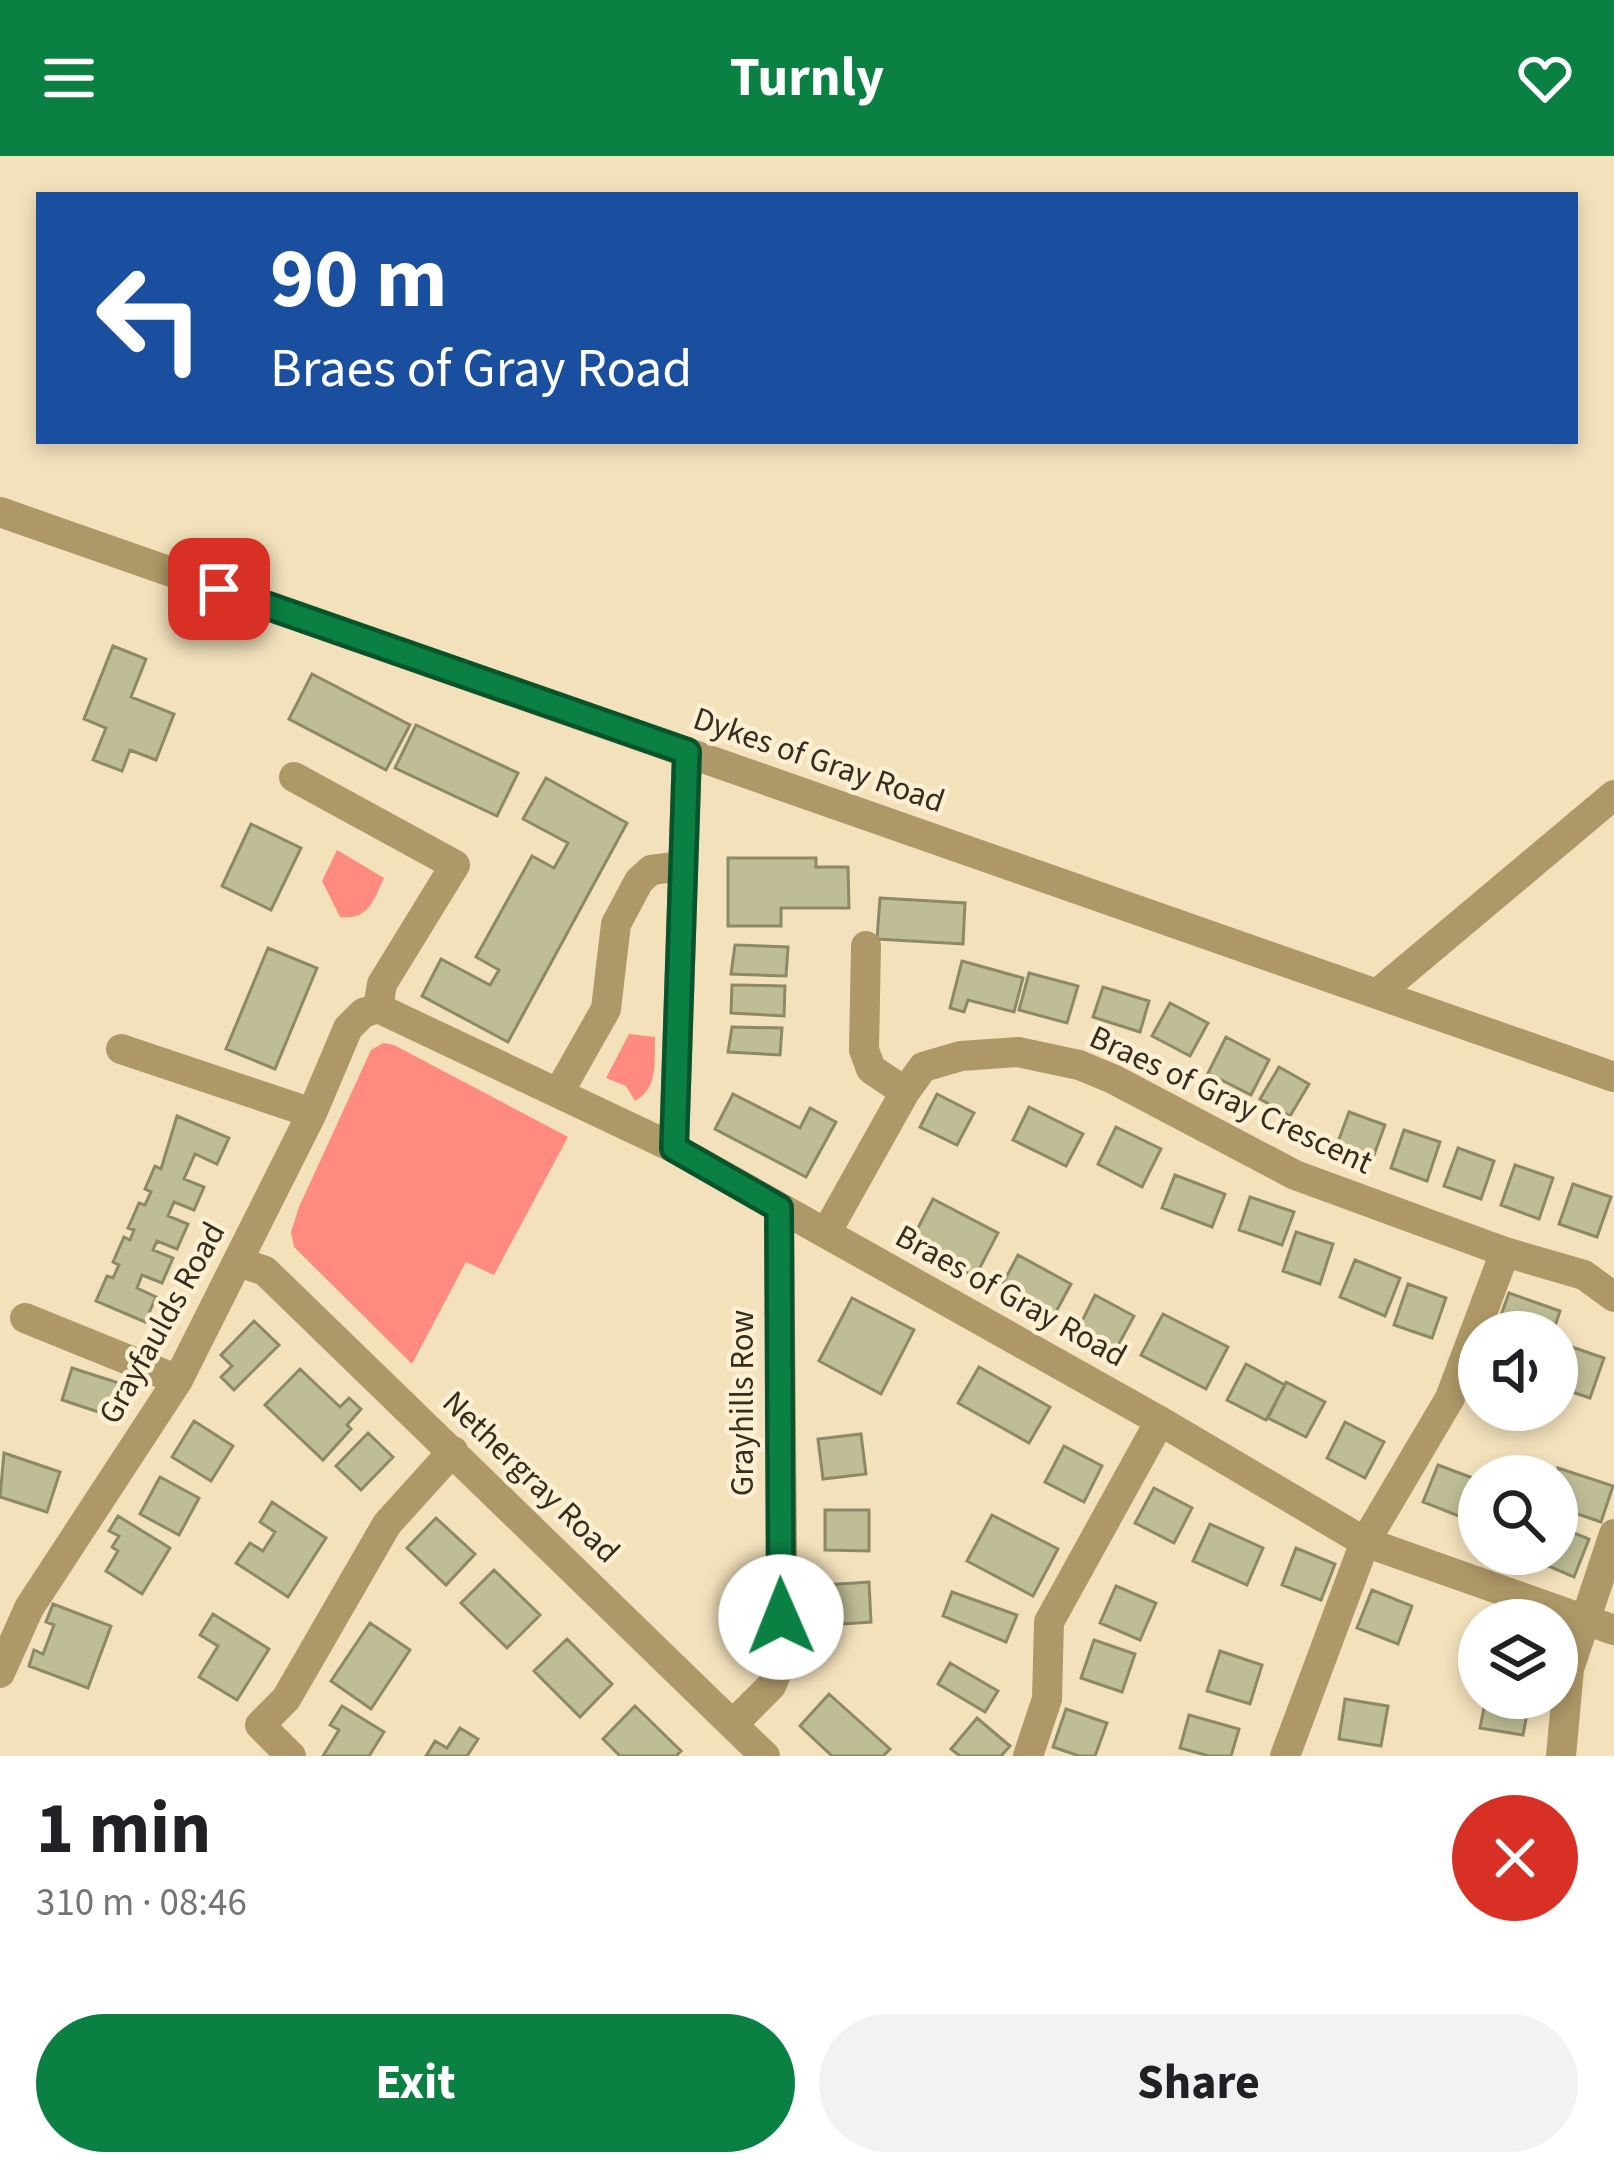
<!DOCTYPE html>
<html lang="en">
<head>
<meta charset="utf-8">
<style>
  :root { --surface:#fff; --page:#f2f2f2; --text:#202124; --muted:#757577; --accent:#0b8043 }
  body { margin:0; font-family:"Source Sans 3",sans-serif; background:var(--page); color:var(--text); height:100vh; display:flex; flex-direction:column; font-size:45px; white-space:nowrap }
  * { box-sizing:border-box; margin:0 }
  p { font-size:39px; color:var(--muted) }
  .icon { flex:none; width:66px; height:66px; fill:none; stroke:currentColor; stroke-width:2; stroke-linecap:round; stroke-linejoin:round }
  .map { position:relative; height:1600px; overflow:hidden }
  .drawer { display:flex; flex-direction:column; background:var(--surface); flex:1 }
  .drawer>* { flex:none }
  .top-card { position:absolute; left:36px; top:36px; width:1542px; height:252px; border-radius:0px; box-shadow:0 6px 18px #0003; background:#1a4fa0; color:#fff; overflow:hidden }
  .controls { position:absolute; left:1458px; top:1155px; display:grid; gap:24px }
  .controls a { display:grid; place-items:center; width:120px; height:120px; border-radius:50%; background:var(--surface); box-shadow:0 6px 18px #0003; font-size:60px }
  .pin { position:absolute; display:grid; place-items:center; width:102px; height:102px; color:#fff; margin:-51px; border-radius:24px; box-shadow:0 6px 18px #0006 }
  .me { position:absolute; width:132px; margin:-66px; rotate:359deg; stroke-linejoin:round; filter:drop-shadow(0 0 9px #0008) }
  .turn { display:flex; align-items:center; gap:42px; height:252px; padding:0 36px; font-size:54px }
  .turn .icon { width:156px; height:156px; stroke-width:2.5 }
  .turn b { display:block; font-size:84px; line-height:102px }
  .round { display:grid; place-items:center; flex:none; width:126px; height:126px; border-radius:63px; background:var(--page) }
  .overview { display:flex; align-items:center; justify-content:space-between; height:204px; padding:0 36px }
  h1 { font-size:72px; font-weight:700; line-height:90px }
  .action { display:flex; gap:24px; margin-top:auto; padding:24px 36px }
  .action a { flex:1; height:138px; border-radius:72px; background:var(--accent); color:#fff; font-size:48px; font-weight:700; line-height:138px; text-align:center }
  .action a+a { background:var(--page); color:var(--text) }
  header { display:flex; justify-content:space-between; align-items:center; height:156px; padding:0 36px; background:var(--accent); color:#fff; font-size:54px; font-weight:700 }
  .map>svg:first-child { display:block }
  .green { fill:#fe8a80 }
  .building { fill:#bebd96; stroke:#8c8a66; stroke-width:3 }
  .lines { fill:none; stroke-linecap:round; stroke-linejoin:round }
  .minor { stroke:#ae9867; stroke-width:30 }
  .route-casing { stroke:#07532c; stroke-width:30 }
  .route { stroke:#0b8043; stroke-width:21 }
  .labels { text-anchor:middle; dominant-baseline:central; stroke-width:9; stroke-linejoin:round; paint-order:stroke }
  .street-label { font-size:33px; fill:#352e20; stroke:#fdefd1 }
</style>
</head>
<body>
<header><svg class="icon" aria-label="menu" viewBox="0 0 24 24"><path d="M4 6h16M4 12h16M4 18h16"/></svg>Turnly<svg class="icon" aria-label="heart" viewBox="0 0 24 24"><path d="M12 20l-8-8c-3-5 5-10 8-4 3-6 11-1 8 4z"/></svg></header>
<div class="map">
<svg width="1614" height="1600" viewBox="0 0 1614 1600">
  <rect width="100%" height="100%" fill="#f3e1bc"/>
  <path class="green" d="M337,694L384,722C373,745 369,764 340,761L322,725Z
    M629,878L655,881C654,905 659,932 635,945L626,930L606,922Z
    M383,887L394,889L568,981L494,1119L466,1106L412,1208L294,1091L291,1076L299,1051L371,894Z"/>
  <path class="building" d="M113,490L146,503L131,541L174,558L156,604L130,594L122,615L93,604L106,572L84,563Z
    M312,518L410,569L386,614L289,563Z
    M416,569L518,617L497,660L395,612Z
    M546,622L627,667L508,886L422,840L441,803L490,829L499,814L476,801L532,700L554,712L568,687L523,663Z
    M251,668L301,692L271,754L222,730Z
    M728,702H816V711H848L849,752H781V770H728Z
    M880,742L965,747L963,788L877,783Z
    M735,789L788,791L786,820L731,818Z
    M268,792L317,812L275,913L226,893Z
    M962,805L1023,822L1014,856L968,844L964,856L950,852Z
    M1029,817L1078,830L1067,867L1019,854Z
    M732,829L785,830L784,860L731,857Z
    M1103,831L1149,845L1140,876L1093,861Z
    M1170,847L1208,867L1190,900L1152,880Z
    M732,871L782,872L780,899L728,896Z
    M1226,881L1269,904L1251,939L1208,917Z
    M1279,911L1309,928L1290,960L1260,943Z
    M733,938L800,972L810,952L836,966L806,1021L715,973Z
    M937,938L974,957L957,989L920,971Z
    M1029,951L1083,978L1066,1010L1013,984Z
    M1349,956L1385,969L1371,1007L1335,994Z
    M177,960L229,982L217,1008L195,998L184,1023L204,1031L194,1054L174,1046L168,1060L188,1068L177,1093L157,1085L153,1094L173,1102L162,1127L142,1119L137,1132L156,1141L145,1166L96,1145L107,1120L113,1122L119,1109L113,1106L124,1081L130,1084L134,1074L128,1072L139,1047L145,1049L151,1036L145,1033L155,1010L161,1013Z
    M1116,971L1161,993L1142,1031L1098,1008Z
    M1404,974L1440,986L1427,1025L1391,1012Z
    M1458,992L1494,1005L1481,1043L1444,1030Z
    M1515,1009L1553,1022L1539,1063L1501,1049Z
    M1175,1019L1225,1038L1212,1071L1162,1052Z
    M1573,1028L1611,1041L1597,1081L1559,1068Z
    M1250,1041L1294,1056L1282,1089L1239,1074Z
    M933,1043L998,1077L975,1121L910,1087Z
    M1296,1076L1333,1088L1320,1128L1283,1115Z
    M1018,1099L1071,1128L1052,1163L999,1135Z
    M1355,1104L1400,1122L1385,1160L1340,1141Z
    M1408,1128L1446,1142L1432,1182L1394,1169Z
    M1509,1137L1560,1155L1553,1176L1496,1173Z
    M1095,1139L1134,1160L1115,1195L1077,1175Z
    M852,1142L914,1174L881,1238L819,1205Z
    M1163,1158L1228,1191L1206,1233L1141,1199Z
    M254,1165L279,1189L234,1234L221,1221L232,1210L221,1199Z
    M1566,1189L1604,1202L1590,1242L1557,1231V1214Z
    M1246,1208L1285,1229L1266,1264L1227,1244Z
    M979,1211L1050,1251L1029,1287L958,1247Z
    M72,1212L122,1228L111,1260L62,1244Z
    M300,1213L340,1251L349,1242L361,1253L347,1269L351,1273L323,1304L265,1249Z
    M1286,1226L1325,1246L1306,1281L1268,1262Z
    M194,1265L233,1290L211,1325L172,1301Z
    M1345,1266L1384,1286L1365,1322L1327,1302Z
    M368,1277L393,1301L361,1334L336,1310Z
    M861,1278L866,1318L823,1323L818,1283Z
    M1064,1290L1102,1310L1084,1346L1045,1326Z
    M4,1297L60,1316L47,1356L0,1341Z
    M1438,1309L1478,1324L1464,1362L1423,1346Z
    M1558,1312L1613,1330L1601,1366L1557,1351Z
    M160,1321L199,1342L179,1379L140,1358Z
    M1154,1332L1192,1352L1174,1387L1135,1367Z
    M272,1346L326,1382L288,1441L236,1407L250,1387L263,1395L275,1376L260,1366Z
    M825,1354H869V1395L825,1394Z
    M992,1359L1058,1393L1033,1440L967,1405Z
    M118,1360L170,1392L142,1438L106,1415L118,1395L112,1391L119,1380L109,1375Z
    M436,1362L475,1398L446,1429L407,1392Z
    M1210,1368L1263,1392L1247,1429L1193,1405Z
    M1557,1370L1589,1383L1574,1421L1534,1404L1536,1398H1557Z
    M1296,1392L1335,1408L1321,1444L1282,1429Z
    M494,1414L540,1459L507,1492L461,1447Z
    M869,1426L871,1466L828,1469L825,1429Z
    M1116,1430L1156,1447L1140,1484L1100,1467Z
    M1372,1434L1412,1450L1398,1488L1357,1472Z
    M952,1436L1017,1459L1006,1486L943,1460Z
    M53,1448L111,1470L88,1532L29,1510L34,1494L43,1498L54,1469L46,1466Z
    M213,1458L269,1493L237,1544L199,1521L218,1490L200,1479Z
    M370,1467L410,1494L371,1553L331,1525Z
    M567,1483L612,1528L580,1561L534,1515Z
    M1094,1484L1135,1498L1122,1536L1081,1522Z
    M1220,1495L1262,1509L1250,1548L1207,1535Z
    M950,1507L998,1535L985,1556L938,1528Z
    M829,1538L890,1593L883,1600H832L800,1570Z
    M1486,1542H1530L1523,1579L1480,1572Z
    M1345,1543L1388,1550L1381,1590L1339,1583Z
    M342,1550L384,1576L369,1600H323L339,1574L330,1569Z
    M635,1550L681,1595L676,1600H620L603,1583Z
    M1066,1553L1107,1567L1095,1600H1079L1053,1591Z
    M1189,1559L1239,1573L1231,1600H1209L1180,1592Z
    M977,1562L1010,1590L1001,1600H960L951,1593Z
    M460,1572L478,1583L467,1600H426L435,1585L447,1592Z"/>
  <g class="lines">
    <path class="minor" d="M0,356L1614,921
      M294,621L455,709L382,828L378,852
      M866,790L864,894L871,913L905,936
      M1377,838L1614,639
      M378,852L674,992L1160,1265L1365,1386L1614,1474
      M121,893L312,957
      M559,936L606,853L616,768L639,725L651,714L682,710
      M674,992L687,596
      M826,1077L905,936L923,911L961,900L1018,896L1079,909L1113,923L1295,1019L1505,1096L1584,1119L1614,1141
      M239,1106L265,1115L765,1600
      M25,1162L178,1224
      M0,1517L29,1452L178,1224L312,957L348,872L363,857L378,852
      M734,1567L771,1530L783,1502L779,1052
      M291,1600L260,1569L286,1543L387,1368L453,1295
      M1028,1600L1047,1543L1049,1466L1160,1265
      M1285,1600L1365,1386L1450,1242L1505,1096
      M1561,1600L1569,1513L1614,1378"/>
  </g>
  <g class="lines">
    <defs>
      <path id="route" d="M219,433L687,596L674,992L779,1052L781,1461"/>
    </defs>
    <use href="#route" class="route-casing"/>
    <use href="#route" class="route"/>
  </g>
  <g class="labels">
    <g class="street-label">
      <text transform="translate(819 604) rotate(19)">Dykes of Gray Road</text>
      <text transform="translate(1231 944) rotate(25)">Braes of Gray Crescent</text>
      <text transform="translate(1011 1140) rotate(29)">Braes of Gray Road</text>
      <text transform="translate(162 1167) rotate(-61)">Grayfaulds Road</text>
      <text transform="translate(742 1247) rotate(-90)">Grayhills Row</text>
      <text transform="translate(531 1321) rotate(44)">Nethergray Road</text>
    </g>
  </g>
</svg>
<div class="controls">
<a><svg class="icon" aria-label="sound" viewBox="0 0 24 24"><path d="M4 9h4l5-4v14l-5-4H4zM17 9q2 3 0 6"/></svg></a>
<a><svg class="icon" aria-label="search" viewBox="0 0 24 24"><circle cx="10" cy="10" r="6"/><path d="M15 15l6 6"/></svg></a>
<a><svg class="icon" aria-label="layers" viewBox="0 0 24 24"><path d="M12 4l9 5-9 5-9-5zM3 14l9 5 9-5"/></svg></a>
</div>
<div class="pin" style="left:219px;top:433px;background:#d93025"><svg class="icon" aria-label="arrive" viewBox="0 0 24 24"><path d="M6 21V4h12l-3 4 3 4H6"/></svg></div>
<svg class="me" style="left:781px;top:1461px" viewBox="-20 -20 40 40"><circle r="19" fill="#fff"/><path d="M0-13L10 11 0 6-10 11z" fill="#0b8043"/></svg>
<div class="top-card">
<div class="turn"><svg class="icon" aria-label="left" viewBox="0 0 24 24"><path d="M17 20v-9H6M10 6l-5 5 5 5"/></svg><div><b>90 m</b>Braes of Gray Road</div></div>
</div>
</div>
<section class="drawer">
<div class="overview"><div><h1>1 min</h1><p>310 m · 08:46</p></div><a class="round" style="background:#d93025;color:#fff"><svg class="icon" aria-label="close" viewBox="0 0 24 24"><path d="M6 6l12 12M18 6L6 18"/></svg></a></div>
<div class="action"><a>Exit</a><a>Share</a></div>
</section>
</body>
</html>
